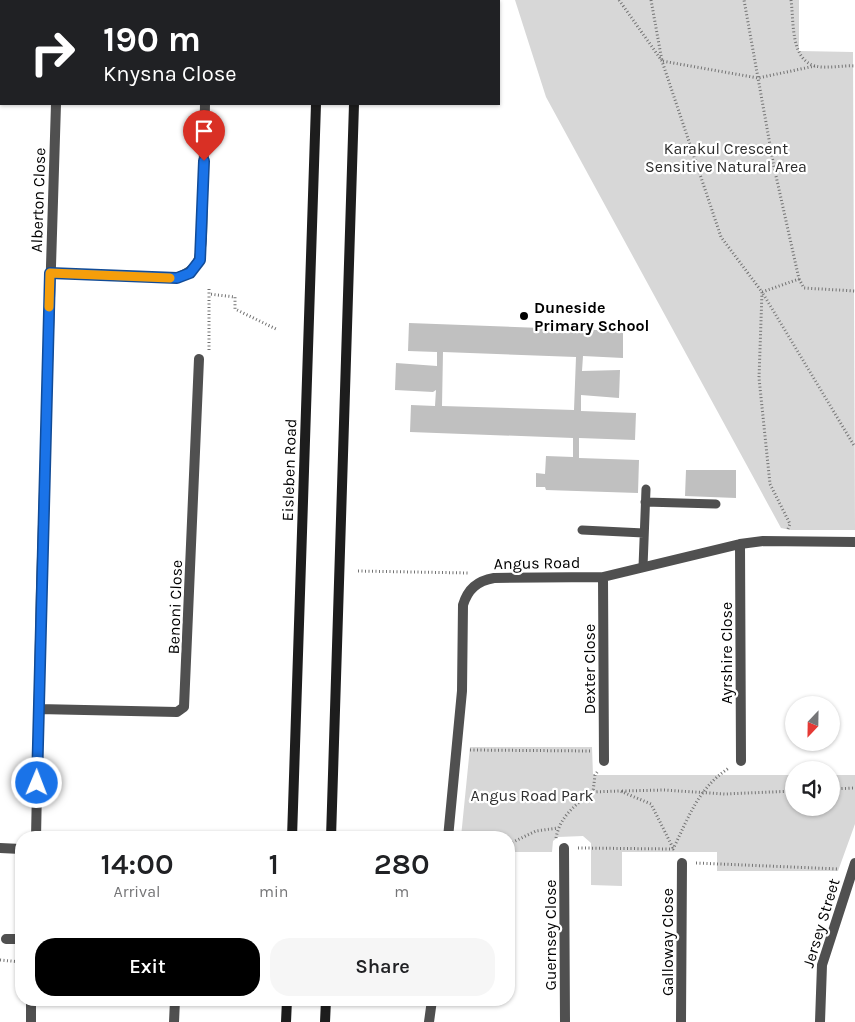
<!DOCTYPE html>
<html lang="en">
<head>
<meta charset="utf-8">
<style>
  :root { --surface:#fff; --page:#f6f6f6; --text:#202124; --muted:#757577; --accent:#000 }
  body { margin:0; font-family:Karla,sans-serif; background:var(--page); color:var(--text); height:100vh; display:flex; flex-direction:column; font-size:19px; white-space:nowrap }
  * { box-sizing:border-box; margin:0 }
  p { font-size:16px; color:var(--muted) }
  .icon { flex:none; width:28px; height:28px; fill:none; stroke:currentColor; stroke-width:2; stroke-linecap:round; stroke-linejoin:round }
  .map { position:relative; flex:1; overflow:hidden }
  .details { position:absolute; left:15px; top:831px; width:500px; height:175px; display:flex; flex-direction:column; background:var(--surface); border-radius:20px; box-shadow:0 1px 4px #0004 }
  .details>* { flex:none }
  .hud { position:absolute; left:0px; top:0px; width:500px; height:105px; box-shadow:0 1px 4px #0004; background:#202124; color:#fff; overflow:hidden }
  .needle { width:32px; rotate:202deg }
  .fabs { position:absolute; left:785px; top:696px; display:grid; gap:10px }
  .fabs a { display:grid; place-items:center; width:55px; height:55px; border-radius:50%; background:var(--surface); box-shadow:0 1px 4px #0004; font-size:25px }
  .pin { position:absolute; display:grid; place-items:center; width:42px; height:42px; color:#fff; margin:-51px -21px; border-radius:50% 50% 50% 0; rotate:-45deg; box-shadow:0 0 5px #0007 }
  .pin .icon { rotate:45deg }
  .me { position:absolute; width:55px; margin:-28px; rotate:1deg; stroke-linejoin:round; filter:drop-shadow(0 0 4px #0008) }
  .turn { display:flex; align-items:center; gap:18px; height:105px; padding:0 20px; font-size:22px }
  .turn .icon { width:65px; height:65px; stroke-width:2.5 }
  .turn b { display:block; font-size:35px; line-height:42px }
  .eta { display:flex; justify-content:space-evenly; align-items:center; height:85px; text-align:center }
  .eta b { font-size:30px; font-weight:600; line-height:35px }
  .cta { display:flex; gap:10px; margin-top:auto; padding:10px 20px }
  .cta a { flex:1; height:58px; border-radius:20px; background:var(--accent); color:#fff; font-size:20px; font-weight:600; line-height:58px; text-align:center }
  .cta a+a { background:var(--page); color:var(--text) }
  .map>svg:first-child { display:block }
  .green { fill:#d7d7d7 }
  .building { fill:#c0c0c0; fill-rule:evenodd }
  .lines { fill:none; stroke-linecap:round; stroke-linejoin:round }
  .path { stroke:#727272; stroke-width:3; stroke-dasharray:1 2.5; stroke-linecap:butt }
  .lane { stroke:#505050; stroke-width:9 }
  .street { stroke:#505050; stroke-width:10 }
  .secondary { stroke:#1d1d1d; stroke-width:10 }
  .route-casing { stroke:#114b97; stroke-width:12 }
  .route { stroke:#1a73e8; stroke-width:9 }
  .slow { stroke:#f59e0b; stroke-width:9 }
  .poi-dot { fill:#000; stroke:#fff; stroke-width:2 }
  .labels { text-anchor:middle; dominant-baseline:central; stroke-width:4.5; stroke-linejoin:round; paint-order:stroke }
  .park-label { font-size:16px; fill:#2e2e2e; stroke:#fff }
  .street-label { font-size:16px; fill:#000; stroke:#fff }
  .poi-label { font-size:16px; font-weight:bold; fill:#000; stroke:#fff; text-anchor:start }
</style>
</head>
<body>
<div class="map">
<svg width="855" height="1022" viewBox="0 0 855 1022">
  <rect width="100%" height="100%" fill="#fff"/>
  <path class="green" d="M515,0H799V51L853,52L855,530H791L781,528L546,97Z
    M470,747H592L593,775H794V808H831V775H855V824L838,871H717V852H622V886L591,885V843L583,836L558,837L553,841L552,852H509V838L461,837Z"/>
  <path class="building" d="M409,323L623,331V358L583,356L582,371L620,370L619,398L581,395V411L636,413L635,440L579,438V458L639,460L638,493L546,490L545,487H536V473L545,474L546,456L573,457V438L410,432L411,405L435,406L436,390L433,392L395,390L396,363L437,366V352L408,351ZM443,352L576,357L574,410L442,406Z
    M686,470H736V498L685,496Z"/>
  <g class="lines">
    <path class="path" d="M619,0L662,61L721,237L762,292L799,279L774,167L744,0
      M651,0L662,61L758,78L815,66
      M791,0C794,21 790,59 815,66C827,69 843,65 855,66
      M799,279L804,288L855,291
      M209,289V294L235,297V309L276,329
      M209,350V294
      M788,529L790,524L770,484L759,378L762,292L855,447
      M358,571L468,573
      M470,750L591,751
      M831,789L855,788
      M622,791L664,790L725,794L794,791
      M593,792L620,791L651,804L674,850
      M556,838C560,816 576,804 593,792L595,775L598,771
      M509,844L536,831L558,828
      M578,848L673,849C689,817 698,788 729,768
      M696,863L839,869
      M0,960L21,962"/>
    <path class="lane" d="M645,502L716,504
      M582,530L644,533
      M643,567L646,489"/>
    <path class="street" d="M59,1V0
      M207,1V0
      M51,273L177,278C199,269 200,261 202,238L205,104
      M740,544L741,761
      M603,577L604,761
      M38,709L177,712L184,707L199,359
      M36,838L41,589L56,104
      M448,838L462,691L463,605C468,589 477,581 494,578L603,577L740,544L763,541L855,542
      M0,848L21,849
      M564,848L565,1022
      M6,939H21
      M31,1022V1000
      M174,1022L175,1000
      M429,1022L432,1000
      M681,1022L682,863
      M820,1022L822,965L855,863"/>
    <path class="secondary" d="M319,1V0
      M357,1V0
      M292,838L316,104
      M331,838L354,104
      M286,1022L287,1000
      M325,1022L326,1000"/>
  </g>
  <g class="lines">
    <defs>
      <path id="route" d="M37,783L50,273L177,278L190,273L200,260L204,161"/>
    </defs>
    <use href="#route" class="route-casing"/>
    <use href="#route" class="route"/>
    <path class="slow" d="M49,307L50,273L170,278"/>
  </g>
  <circle class="poi-dot" cx="524" cy="316" r="5"/>
  <g class="labels">
    <g class="park-label">
      <text x="726" y="148">Karakul Crescent<tspan x="726" dy="18">Sensitive Natural Area</tspan></text>
      <text x="532" y="795">Angus Road Park</text>
    </g>
    <g class="street-label">
      <text transform="translate(38 200) rotate(-88)">Alberton Close</text>
      <text transform="translate(289 470) rotate(-88)">Eisleben Road</text>
      <text transform="translate(537 563) rotate(-1)">Angus Road</text>
      <text transform="translate(175 607) rotate(-88)">Benoni Close</text>
      <text transform="translate(726 653) rotate(-90)">Ayrshire Close</text>
      <text transform="translate(589 669) rotate(-90)">Dexter Close</text>
      <text transform="translate(821 923) rotate(-73)">Jersey Street</text>
      <text transform="translate(550 935) rotate(-90)">Guernsey Close</text>
      <text transform="translate(667 942) rotate(-90)">Galloway Close</text>
    </g>
    <g class="poi-label">
      <text x="534" y="307">Duneside<tspan x="534" dy="18">Primary School</tspan></text>
    </g>
  </g>
</svg>
<div class="fabs">
<a><svg class="needle" viewBox="-14 -14 28 28"><path d="M0-13l5 13h-10z" fill="#e53935"/><path d="M0 13l5-13h-10z" fill="#757577"/></svg></a>
<a><svg class="icon" aria-label="sound" viewBox="0 0 24 24"><path d="M4 9h4l5-4v14l-5-4H4zM17 9q2 3 0 6"/></svg></a>
</div>
<div class="pin" style="left:204px;top:161px;background:#d93025"><svg class="icon" aria-label="arrive" viewBox="0 0 24 24"><path d="M6 21V4h12l-3 4 3 4H6"/></svg></div>
<svg class="me" style="left:37px;top:783px" viewBox="-20 -20 40 40"><circle r="17" fill="#1a73e8" stroke="#fff" stroke-width="3"/><path d="M0-11L8 9 0 5-8 9z" fill="#fff"/></svg>
<div class="hud">
<div class="turn"><svg class="icon" aria-label="right" viewBox="0 0 24 24"><path d="M7 20v-9h11M14 6l5 5-5 5"/></svg><div><b>190 m</b>Knysna Close</div></div>
</div>
<section class="details">
<div class="eta">
<div><b>14:00</b><p>Arrival</p></div>
<div><b>1</b><p>min</p></div>
<div><b>280</b><p>m</p></div>
</div>
<div class="cta"><a>Exit</a><a>Share</a></div>
</section>
</div>
</body>
</html>
